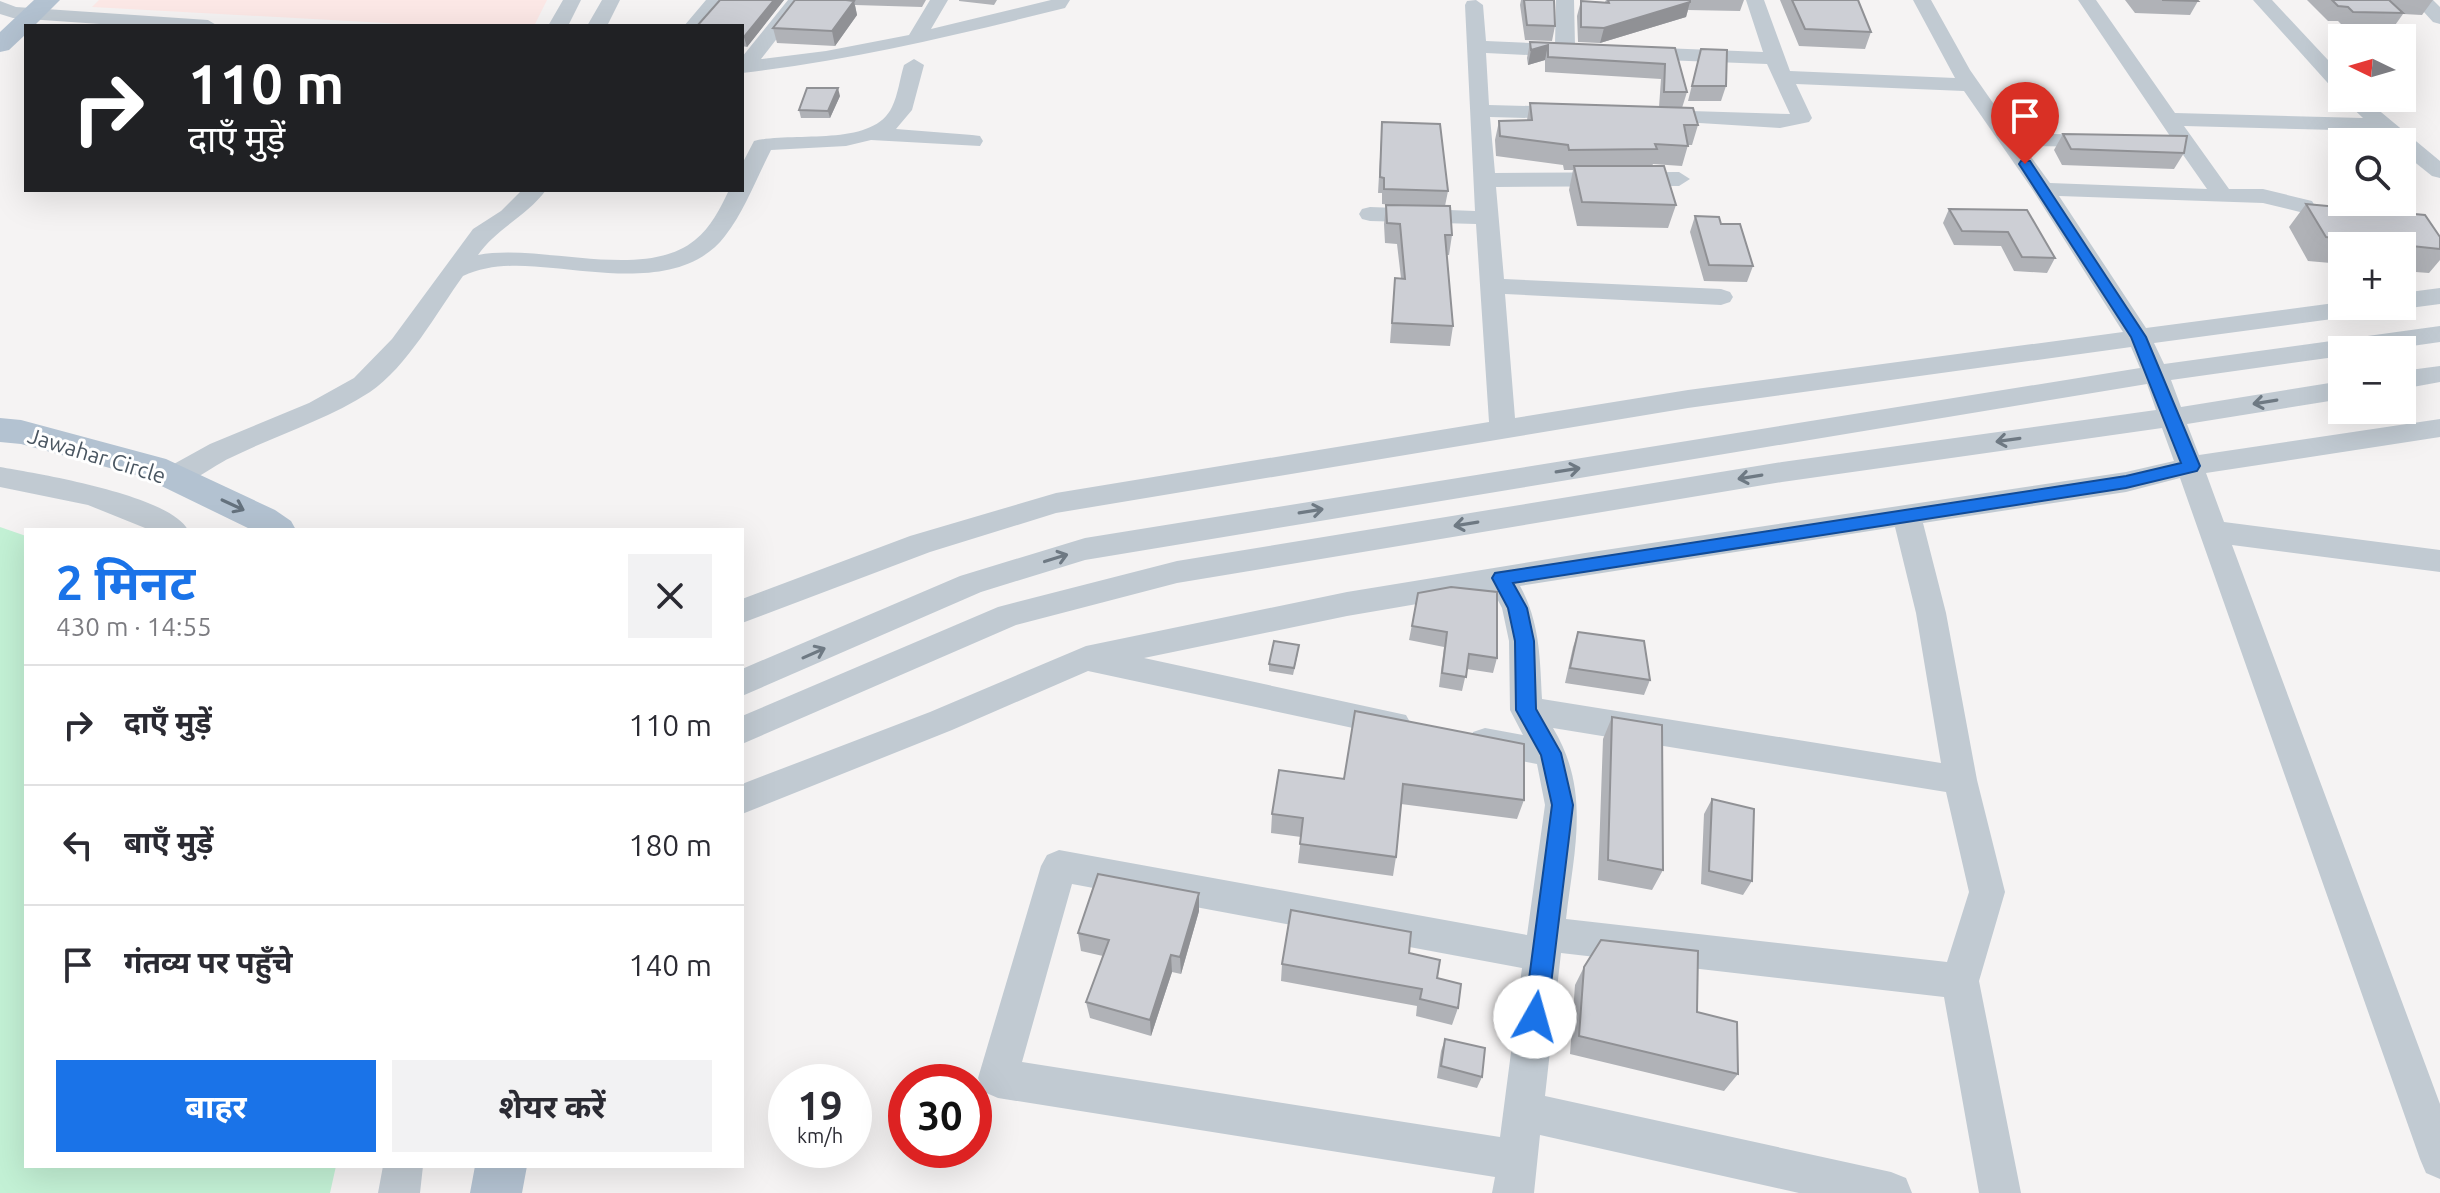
<!DOCTYPE html>
<html lang="hi">
<head>
<meta charset="utf-8">
<style>
  :root { --surface:#fff; --page:#f2f2f3; --text:#2b2b33; --muted:#7c7c81; --line:#e1e1e2; --accent:#1a73e8 }
  body { margin:0; font-family:Ubuntu,"Noto Sans Devanagari",sans-serif; background:var(--page); color:var(--text); height:100vh; display:flex; flex-direction:column; font-size:30px; white-space:nowrap }
  * { box-sizing:border-box; margin:0 }
  p { font-size:26px; color:var(--muted) }
  .icon { flex:none; width:44px; height:44px; fill:none; stroke:currentColor; stroke-width:2; stroke-linecap:round; stroke-linejoin:round }
  .map { position:relative; flex:1; overflow:hidden }
  .details { position:absolute; left:24px; top:528px; width:720px; height:640px; display:flex; flex-direction:column; background:var(--surface); border-radius:0px; box-shadow:0 8px 32px #0002 }
  .details>* { flex:none }
  .hud { position:absolute; left:24px; top:24px; width:720px; height:168px; border-radius:0px; box-shadow:0 8px 32px #0002; background:#202124; color:#fff; overflow:hidden }
  .needle { width:52px; rotate:275deg }
  .controls { position:absolute; left:2328px; top:24px; display:grid; gap:16px }
  .controls a { display:grid; place-items:center; width:88px; height:88px; border-radius:0px; background:var(--surface); box-shadow:0 8px 32px #0002; font-size:40px }
  .speed { position:absolute; left:768px; top:1064px; display:flex; gap:16px; font-size:40px; font-weight:700; text-align:center }
  .speed>* { display:grid; place-content:center; width:104px; height:104px; border-radius:50%; background:var(--surface); box-shadow:0 8px 32px #0002; line-height:1 }
  .speed small { font-size:20px; font-weight:400 }
  .speed .limit { border:12px solid #d22; background:#fff; color:#111 }
  .pin { position:absolute; display:grid; place-items:center; width:68px; height:68px; color:#fff; margin:-82px -34px; border-radius:50% 50% 50% 0; rotate:-45deg; box-shadow:0 0 8px #0007 }
  .pin .icon { rotate:45deg }
  .me { position:absolute; width:88px; margin:-44px; rotate:7deg; stroke-linejoin:round; filter:drop-shadow(0 0 6px #0008) }
  .turn { display:flex; align-items:center; gap:28px; height:168px; padding:0 32px; font-size:36px }
  .turn .icon { width:104px; height:104px; stroke-width:2.5 }
  .turn b { display:block; font-size:56px; line-height:68px }
  .round { display:grid; place-items:center; flex:none; width:84px; height:84px; border-radius:0px; background:var(--page) }
  .headline { display:flex; align-items:center; justify-content:space-between; height:136px; padding:0 32px }
  h1 { font-size:48px; font-weight:700; line-height:60px; color:var(--accent) }
  .cta { display:flex; gap:16px; margin-top:auto; padding:16px 32px }
  .cta a { flex:1; height:92px; border-radius:0px; background:var(--accent); color:#fff; font-size:32px; font-weight:700; line-height:92px; text-align:center }
  .cta a+a { background:var(--page); color:var(--text) }
  ul { padding:0; list-style:none }
  li { display:flex; align-items:center; gap:24px; height:120px; padding:0 32px; border-top:2px solid var(--line) }
  li div { flex:1 }
  li b { display:block; font-size:30px }
  li em { font-style:normal }
  .map>svg:first-child { display:block }
  .medical { fill:#fce8e6 }
  .green { fill:#c3f1d5 }
  .lines { fill:none; stroke-linecap:round; stroke-linejoin:round }
  .minor { fill:#c1cad2; fill-rule:evenodd }
  .major { fill:#b3c2d1; fill-rule:evenodd }
  .wall { fill:#b0b2b7 }
  .shaded-wall { fill:#909195 }
  .building { fill:#cdcfd5; stroke:#909195; stroke-width:2 }
  .oneway { stroke:#6e7983 }
  .oneway2 { stroke:#64717d }
  .route { fill:#1a73e8; stroke:#114b97; stroke-width:2 }
  .labels { text-anchor:middle; dominant-baseline:central; stroke-width:6; stroke-linejoin:round; paint-order:stroke }
  .street-label { font-size:22px; fill:#4a5661; stroke:#fff }
</style>
</head>
<body>
<div class="map">
<svg width="2440" height="1193" viewBox="0 0 2440 1193">
  <rect width="100%" height="100%" fill="#f5f3f3"/>
  <path class="medical" d="M99,0H547L534,26H440L92,7Z"/>
  <path class="green" d="M0,527L26,536V1166H336L330,1193H0Z"/>
  <g class="lines">
    <path class="minor" d="M563,0H581L568,26H548Z
      M602,0H620L607,26H587Z
      M706,0H725L704,26H684Z
      M788,0H807L761,59L826,51L909,35L930,0H948L931,29L1051,0H1070L1065,8C957,35 852,60 742,73V57Z
      M1476,0L1483,5L1486,41L1555,44L1556,0H1574L1575,46L1580,51L1570,57L1486,53L1489,105L1570,107L1580,113L1570,119L1490,117L1495,173L1679,172L1690,179L1679,186L1496,187L1504,279L1721,289L1730,292L1733,297L1730,302L1721,305L1505,294L1515,418L1688,390L2123,332L2032,189L1964,91L1796,84L1812,118L1809,122L1780,128L1651,120L1648,116L1651,112L1658,110L1790,114L1767,64L1637,59L1627,53L1637,47L1763,52L1746,0H1764L1790,71L1955,78L1913,0H1931L1970,70L2014,133L2098,135L2109,141L2098,147L2023,146L2050,183L2207,189L2179,149L2150,148L2139,142L2150,136H2170L2078,0H2096L2175,113L2363,118L2342,98H2364L2440,161V178L2432,176L2402,152V142H2389L2377,131L2184,126L2229,189H2263L2312,201L2315,206L2312,211L2304,213L2263,203L2059,196L2146,328L2342,302V306H2381L2378,311L2369,314L2154,343L2164,364L2440,326V342L2384,350H2342V356L2171,380L2181,407L2342,381V399L2187,424L2199,455L2440,419V437L2206,473L2224,522L2440,550V572L2232,545L2440,1104V1179L2426,1173L2420,1159L2180,478L2126,492L1923,523L1946,613L1977,780L2005,892L1979,981L2021,1193H1979L1944,997L1561,953L1545,1096L1891,1172L1906,1178L1912,1193H1799L1540,1135L1534,1193H1492L1495,1177L998,1098L984,1092L978,1078L1041,866L1047,855L1059,850L1527,935L1545,805L1537,764L1473,752L1469,742L1473,732L1485,728L1523,735L1510,710L1509,641L1502,608L1493,591L1347,616L1144,658L1406,715L1411,724L1406,733L1395,737L1088,671L952,730L742,814V784L930,712L1086,646L1347,592L1585,553L2126,472L2174,461L2162,428L1782,482L1177,583L1016,625L742,744V716L998,607L1177,561L1782,462L2156,410L2147,384L1085,560L981,592L742,696V669L960,576L1085,538L2140,368L2131,347L1688,408L1056,513L930,552L742,623V599L910,536L1056,493L1489,422L1476,224L1370,221L1362,219L1359,214L1362,209L1370,207L1475,211L1465,5L1467,1ZM1895,527L1916,613L1941,763L1542,699C1540,659 1540,622 1520,586ZM1553,728L1946,792L1969,892L1947,962L1566,919C1574,850 1591,791 1553,728ZM1072,884L1522,968L1500,1137L1022,1062Z
      M2253,0H2272L2342,75V93L2335,91Z
      M2413,0H2433L2440,7V24L2433,22Z
      M0,1L16,7L208,20L218,26H129L13,18L0,14Z
      M914,59L924,65L912,110L896,129L972,135L980,136L983,141L980,146L871,140L846,146L771,150C756,179 745,210 725,236C686,287 608,273 553,268C522,265 491,263 463,276C437,312 407,367 370,392C327,420 276,435 230,458C210,467 186,491 163,484L159,477L163,470L210,444L309,403L354,378L392,339L473,229L501,211L522,190H546C527,216 496,229 478,255C541,243 644,282 695,240C711,227 720,209 729,190H742V164L754,141C793,131 873,148 892,107C898,95 900,78 904,65Z
      M2440,288V304L2402,309L2393,306H2402V293Z
      M2440,366V382L2402,389V371Z
      M0,467C40,474 169,495 188,530H150L88,505L0,487Z
      M383,1166H423L420,1193H378Z"/>
    <path class="major" d="M34,0H60L34,26H26V34L9,50L0,52V32Z
      M0,418L21,420L166,459L275,510L291,521L296,530H252L143,477L21,444L0,442Z
      M475,1166H527L522,1193H470Z"/>
  </g>
  <path class="wall" d="M720,0H784L747,47L742,46V26Z
    M795,0H926L922,7L855,5L857,15L835,46L777,43L773,28Z
    M959,0H997L994,5L959,1Z
    M1521,0H1554L1555,26L1552,41L1525,40L1520,5Z
    M1606,0H1744L1740,11L1688,10L1686,17L1600,43L1578,42L1577,16L1581,1L1605,2Z
    M1780,0H1858L1871,32L1865,49L1799,46Z
    M2125,0H2197L2198,1L2190,15L2135,13Z
    M2307,0H2433L2422,15L2403,14L2393,28L2343,26L2338,21H2328Z
    M1530,42L1675,48L1687,92L1682,108L1698,125L1692,145H1688L1682,166L1653,164L1652,166L1676,205L1668,228L1577,226L1569,190L1573,170H1564L1563,165L1496,156L1495,140L1499,121L1527,120L1530,103L1659,107L1661,79L1545,72V60L1528,65L1527,58Z
    M1701,49L1726,86L1721,101H1688Z
    M840,96L830,118H801L799,110Z
    M1382,122L1448,191L1445,206L1452,235L1449,255H1447L1453,326L1450,346L1390,343L1395,278H1401L1397,244L1385,243L1384,224L1386,205H1395L1382,204V193H1378Z
    M2063,134L2184,153L2174,169L2062,165L2054,150Z
    M2306,204L2440,237V260L2429,273L2402,271V246H2342V264L2308,261L2289,227Z
    M1949,209L2027,210L2055,258L2047,273L2014,271L2001,246L1954,245L1943,223Z
    M1695,216L1721,224L1753,266L1747,282L1704,281L1690,232Z
    M1418,593L1497,658L1493,673L1467,669L1462,691L1439,687L1444,647L1409,640Z
    M1578,632L1650,680L1644,695L1565,683L1573,647Z
    M1298,653L1293,675L1269,671V664Z
    M1355,711L1524,800L1517,819L1401,804L1396,857L1393,876L1298,863L1301,837L1271,833L1272,814L1344,779Z
    M1612,717L1663,870L1652,890L1598,880L1603,739Z
    M1712,799L1752,881L1743,895L1701,884L1704,814Z
    M1199,911L1181,974L1172,972L1151,1036L1090,1018L1086,1002L1103,956L1081,951L1078,933Z
    M1409,953L1437,978L1458,1008L1452,1025L1416,1016L1417,1006L1281,981L1282,964Z
    M1584,967L1697,1012L1738,1074L1724,1091L1570,1054L1575,985Z
    M1445,1039L1482,1077L1477,1088L1437,1078L1441,1051Z"/>
  <path class="shaded-wall" d="M774,0H784L747,47L744,37Z
    M854,1L857,15L835,46L832,31Z
    M1690,2L1686,17L1600,43L1604,28Z
    M1548,45L1545,60L1528,65L1531,50Z
    M838,88L840,96L830,118L828,111Z
    M1199,893V911L1181,974L1180,957Z
    M1171,955L1172,972L1151,1036L1150,1020Z"/>
  <path class="building" d="M720,0H774L744,37H742V26H697Z
    M795,0H846L854,1L832,31L773,28Z
    M1524,0H1554L1555,26L1527,25Z
    M1608,0H1690V2L1604,28L1581,27V1L1609,3Z
    M1792,0H1858L1871,32L1805,29Z
    M2162,0H2197L2198,1Z
    M2332,0H2389L2403,13L2353,12L2348,7L2338,6Z
    M1530,42L1675,48L1687,92H1664L1665,64L1548,57V45L1531,50Z
    M1701,49L1727,50L1726,86H1692Z
    M807,88H838L828,111L799,110Z
    M1530,103L1693,108L1698,125H1684L1688,146L1655,144L1657,149L1569,150L1568,145L1500,136L1499,121L1532,120Z
    M1382,122L1440,124L1448,191L1384,189V178L1380,177Z
    M2063,134L2187,136L2184,153L2071,149Z
    M1574,166H1664L1676,205L1582,202Z
    M2306,204L2425,215L2440,237V249L2326,237Z
    M1386,205L1450,206L1452,235H1445L1453,326L1392,323L1395,278L1405,279L1400,224L1387,223Z
    M1949,209L2027,210L2055,258L2022,257L2008,232L1962,231Z
    M1695,216L1719,217L1721,224H1740L1753,266L1709,265Z
    M1451,587L1497,592V658L1469,654L1466,677L1442,673L1447,632L1412,626L1418,593Z
    M1578,632L1644,641L1650,680L1570,668Z
    M1274,641L1299,645L1294,668L1269,664Z
    M1355,711L1524,744V800L1403,784L1396,857L1300,844L1303,818L1272,814L1279,770L1344,779Z
    M1612,717L1662,725L1663,870L1608,860Z
    M1712,799L1754,809L1752,881L1709,871Z
    M1098,874L1199,893L1180,957L1171,955L1150,1020L1086,1002L1109,940L1078,933Z
    M1291,910L1411,932L1409,953L1440,960L1437,978L1461,984L1458,1008L1420,999L1422,989L1282,964Z
    M1601,940L1698,951L1697,1012L1737,1022L1738,1074L1579,1036L1584,967Z
    M1445,1039L1485,1048L1482,1077L1441,1066Z"/>
  <defs><path id="oneway-shaft" d="M-6 0H5M1.5-3L5.5 0L1.5 3" fill="none" stroke-width="1.6" stroke-linecap="round" stroke-linejoin="round" transform="scale(2)"/></defs>
  <g class="oneway">
    <use href="#oneway-shaft" transform="translate(2265 402) rotate(171)"/>
    <use href="#oneway-shaft" transform="translate(2008 440) rotate(172)"/>
    <use href="#oneway-shaft" transform="translate(1568 470) rotate(-9)"/>
    <use href="#oneway-shaft" transform="translate(1750 477) rotate(171)"/>
    <use href="#oneway-shaft" transform="translate(1311 511) rotate(-9)"/>
    <use href="#oneway-shaft" transform="translate(1466 524) rotate(171)"/>
    <use href="#oneway-shaft" transform="translate(1056 558) rotate(-17)"/>
    <use href="#oneway-shaft" transform="translate(814 653) rotate(-24)"/>
  </g>
  <use class="oneway2" href="#oneway-shaft" transform="translate(233 505) rotate(25)"/>
  <path class="route" d="M2021,161H2030L2146,337L2200,466L2197,471L2126,488L1513,583L1527,608L1534,641L1536,709L1561,753L1573,805L1547,1017L1544,1025L1535,1029L1527,1025L1524,1017L1552,805L1541,755L1516,710L1515,641L1508,608L1492,578L1495,573L2126,476L2181,463L2131,337L2019,164Z"/>
  <g class="labels">
    <g class="street-label">
      <text transform="translate(97 455) rotate(17)">Jawahar Circle</text>
    </g>
  </g>
</svg>
<div class="controls">
<a><svg class="needle" viewBox="-14 -14 28 28"><path d="M0-13l5 13h-10z" fill="#e53935"/><path d="M0 13l5-13h-10z" fill="#7c7c81"/></svg></a>
<a><svg class="icon" aria-label="search" viewBox="0 0 24 24"><circle cx="10" cy="10" r="6"/><path d="M15 15l6 6"/></svg></a>
<a>+</a>
<a>−</a>
</div>
<div class="speed"><div>19<small>km/h</small></div><div class="limit">30</div></div>
<div class="pin" style="left:2025px;top:164px;background:#d93025"><svg class="icon" aria-label="arrive" viewBox="0 0 24 24"><path d="M6 21V4h12l-3 4 3 4H6"/></svg></div>
<svg class="me" style="left:1535px;top:1017px" viewBox="-20 -20 40 40"><circle r="19" fill="#fff"/><path d="M0-13L10 11 0 6-10 11z" fill="#1a73e8"/></svg>
<div class="hud">
<div class="turn"><svg class="icon" aria-label="right" viewBox="0 0 24 24"><path d="M7 20v-9h11M14 6l5 5-5 5"/></svg><div><b>110 m</b>दाएँ मुड़ें</div></div>
</div>
<section class="details">
<div class="headline"><div><h1>2 मिनट</h1><p>430 m · 14:55</p></div><a class="round"><svg class="icon" aria-label="close" viewBox="0 0 24 24"><path d="M6 6l12 12M18 6L6 18"/></svg></a></div>
<ul>
<li><svg class="icon" aria-label="right" viewBox="0 0 24 24"><path d="M7 20v-9h11M14 6l5 5-5 5"/></svg><div><b>दाएँ मुड़ें</b></div><em>110 m</em></li>
<li><svg class="icon" aria-label="left" viewBox="0 0 24 24"><path d="M17 20v-9H6M10 6l-5 5 5 5"/></svg><div><b>बाएँ मुड़ें</b></div><em>180 m</em></li>
<li><svg class="icon" aria-label="arrive" viewBox="0 0 24 24"><path d="M6 21V4h12l-3 4 3 4H6"/></svg><div><b>गंतव्य पर पहुँचे</b></div><em>140 m</em></li>
</ul>
<div class="cta"><a>बाहर</a><a>शेयर करें</a></div>
</section>
</div>
</body>
</html>
